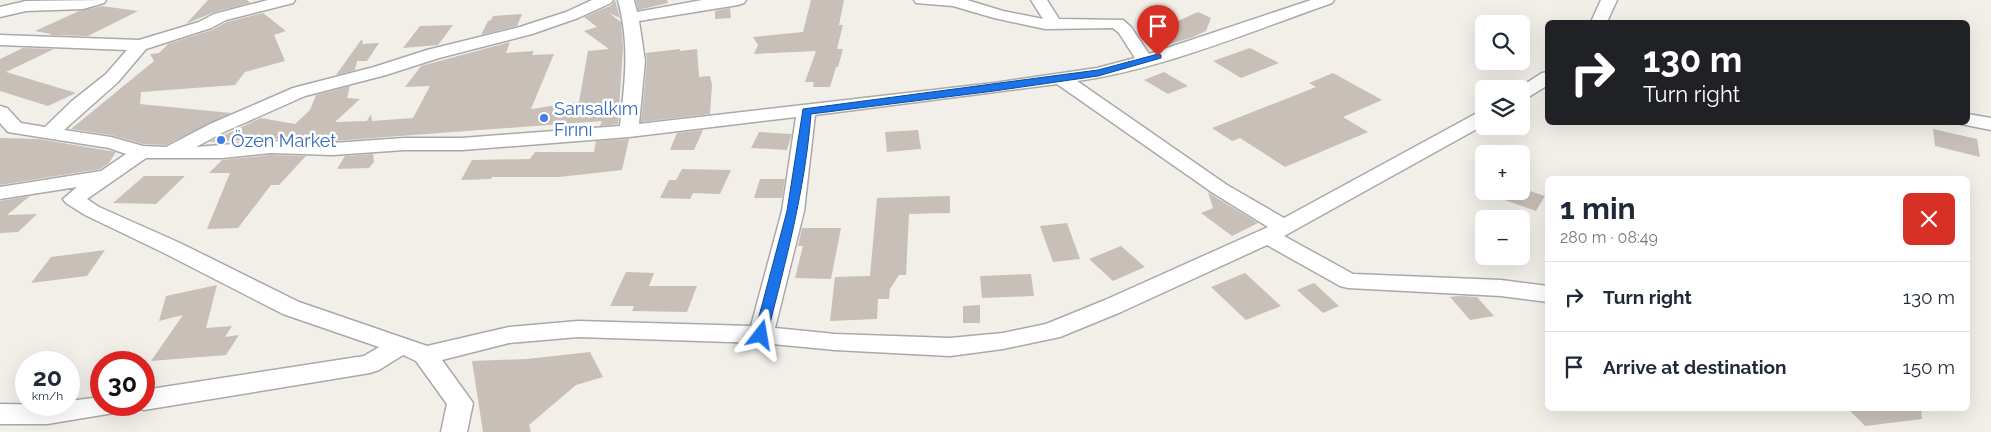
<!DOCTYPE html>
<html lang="en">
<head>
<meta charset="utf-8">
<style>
  :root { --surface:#fff; --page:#f2f2f3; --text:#1f2937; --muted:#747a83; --line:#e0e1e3 }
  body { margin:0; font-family:Raleway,sans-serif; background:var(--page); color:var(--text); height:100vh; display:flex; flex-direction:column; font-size:19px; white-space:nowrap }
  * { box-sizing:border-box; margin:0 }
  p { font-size:16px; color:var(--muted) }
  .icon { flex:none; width:28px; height:28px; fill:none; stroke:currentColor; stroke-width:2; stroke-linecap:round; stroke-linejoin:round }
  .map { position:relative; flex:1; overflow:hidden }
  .drawer { position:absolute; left:1545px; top:176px; width:425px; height:235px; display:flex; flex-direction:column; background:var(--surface); border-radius:8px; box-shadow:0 5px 20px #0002 }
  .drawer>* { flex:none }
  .guide { position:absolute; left:1545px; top:20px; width:425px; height:105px; border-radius:8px; box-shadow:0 5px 20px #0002; background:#202124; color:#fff; overflow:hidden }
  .tools { position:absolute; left:1475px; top:15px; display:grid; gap:10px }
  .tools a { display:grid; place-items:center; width:55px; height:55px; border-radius:8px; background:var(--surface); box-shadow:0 5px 20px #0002; font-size:25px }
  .speed { position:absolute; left:15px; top:351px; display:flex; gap:10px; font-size:25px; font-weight:700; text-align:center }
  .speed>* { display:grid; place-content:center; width:65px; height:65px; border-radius:50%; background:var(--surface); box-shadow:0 5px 20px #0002; line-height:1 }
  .speed small { font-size:12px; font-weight:400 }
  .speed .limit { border:8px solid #d22; background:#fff; color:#111 }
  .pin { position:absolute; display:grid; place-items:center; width:42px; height:42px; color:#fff; margin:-51px -21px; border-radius:50% 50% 50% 0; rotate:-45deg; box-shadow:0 0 5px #0007 }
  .pin .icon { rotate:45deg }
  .me { position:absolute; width:55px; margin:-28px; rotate:14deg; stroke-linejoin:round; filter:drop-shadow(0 0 4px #0008) }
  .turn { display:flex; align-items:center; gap:18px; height:105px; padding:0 15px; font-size:22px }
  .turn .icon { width:65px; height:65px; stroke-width:2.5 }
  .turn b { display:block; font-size:35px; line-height:42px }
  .round { display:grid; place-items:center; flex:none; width:52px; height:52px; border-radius:8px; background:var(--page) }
  .head { display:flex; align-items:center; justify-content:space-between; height:85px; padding:0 15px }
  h1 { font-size:30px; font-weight:700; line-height:38px }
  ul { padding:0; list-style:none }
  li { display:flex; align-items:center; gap:15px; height:70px; padding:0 15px; border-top:1px solid var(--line) }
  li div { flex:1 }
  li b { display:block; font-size:19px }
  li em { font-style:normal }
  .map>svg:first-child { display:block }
  .building { fill:#c7bfb8 }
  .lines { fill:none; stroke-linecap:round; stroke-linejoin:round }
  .minor-casing { stroke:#a9a9a9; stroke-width:3 }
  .minor { fill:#fff; fill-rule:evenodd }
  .route { fill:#1a73e8; stroke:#114b97 }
  .shop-dot { fill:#3f7fe0; stroke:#fff; stroke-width:2 }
  .labels { text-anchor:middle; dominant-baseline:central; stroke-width:5; stroke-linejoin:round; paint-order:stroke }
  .shop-label { font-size:18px; fill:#366cbe; stroke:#fff; text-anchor:start }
</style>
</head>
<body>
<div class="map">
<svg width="1991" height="432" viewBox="0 0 1991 432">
  <rect width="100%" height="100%" fill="#f2efe9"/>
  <path class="building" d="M208,0H247L250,3L214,12L186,24Z
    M615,0L620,18L609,13L621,22L623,48L618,124L600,126L602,121L333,141L270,139L209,142L261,118L295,124L310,110L316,95L350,86L347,98L360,99L335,122L367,121L371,114L372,121L413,118L430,86L405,87L421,66L510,42L506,53L534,51L532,55L554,54L531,109L579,102L588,51L609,49L584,31L597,27L584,17L612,5Z
    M636,0H667L668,3L638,10Z
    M811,0H844L839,25H843L837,49H843L838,67H836L830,87H813L814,82H805L816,51L754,54L758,45L753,37L803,32Z
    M102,6L138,11L88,36L50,35L51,34L35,31L79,11Z
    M730,8L731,18L715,19V11Z
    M1198,12L1211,18L1206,31L1193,37L1167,45L1148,34Z
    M263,13L286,31L274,35L285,61L245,72L235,85L141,92L140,104L231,113L166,145L143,144L111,135L71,129L154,61L150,54L159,53L168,44L212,30L227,22Z
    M522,14L517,26L481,35L488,21L491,20L493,16Z
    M453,25L438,45L403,48L420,26Z
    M361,40L363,41L362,44L379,43L367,61H357L355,70L336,75Z
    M23,48L54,49L6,72L76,93L48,106L0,91V59Z
    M1250,48L1279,63L1241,78L1213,61Z
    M680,49V51L697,49L699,77L710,76L712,85L710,114L641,122L647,61L646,53Z
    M1164,72L1188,86L1168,94L1144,80Z
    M1333,73L1382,100L1343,117L1368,132L1285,167L1240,138L1232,141L1212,128L1316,87L1309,83Z
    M1933,129L1977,139L1980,157L1935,146Z
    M703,130L694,150H670L677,133Z
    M918,130L921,149L887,152L885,132Z
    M759,132L792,134L787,150L751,148Z
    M0,138L39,139L116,152L109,163L100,169L0,185Z
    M629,139L622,170L559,177H492L491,179L461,180L472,160L530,159L535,152H594L596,141Z
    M373,154L374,162L369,168L337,169L345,156Z
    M270,155L306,156L279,185H271L238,228L207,229L230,173H209L222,160Z
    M682,169L731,170L720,194L693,193L690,199L660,198L669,180H676Z
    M144,176H185L156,204L113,203Z
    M760,179H785L782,198H754Z
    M1521,188L1545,196L1536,211L1487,194L1488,191H1521Z
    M1208,192L1212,195L1258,223L1232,236L1201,213L1213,208Z
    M30,196L7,215L37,214L18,232L0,233V201Z
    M950,196V213L909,214L906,275H899L890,289L889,299H878L877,319L830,321L835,277L870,276L877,198Z
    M1067,223L1080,259L1053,262L1040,226Z
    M802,228H841L831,279L795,278L803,246H798Z
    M1121,246L1145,267L1113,281L1089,259Z
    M105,250L87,276L31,283L51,257Z
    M626,272L654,273L649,286H697L687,312L632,311L634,306H610Z
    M1245,273L1281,306L1246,320L1211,287Z
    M1031,274L1034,296L982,298L980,276Z
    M1314,283L1339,306L1323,313L1297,290Z
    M217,285L206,328L232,326L225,337L239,335L226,355L151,361L183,315L159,321L166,296Z
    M1458,296L1477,297L1494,316L1470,320L1450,297Z
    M980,305V323H963V306Z
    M590,352L603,377L576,385L529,425L531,432H483L472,361L527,359Z
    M1865,409H1921L1922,419L1865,426L1849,410Z"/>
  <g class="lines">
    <defs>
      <path id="minor" d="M106,0L104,3L83,9L26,11L0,17V7L26,1Z
        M268,0H295L293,3L226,20L211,28L146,49L118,82L64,130L111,137L143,146L166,147L210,124L293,88L374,67L427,50L520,27L566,12L592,0H613L611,3L578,18L532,34L439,58L386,75L305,96L224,132L196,147L270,141L333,143L404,138H462L620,126C625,80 630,46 618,0H634L637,12L702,0H746L744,3L738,5L639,21L645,61L639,124L994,83L1097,68L1135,58L1119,33L1113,28L1045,29L994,18L953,6L916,3L914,0H967L1003,11L1043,19L1031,0H1047L1059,19L1123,20L1131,27L1149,54L1311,0H1334L1332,3C1249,32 1163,69 1077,81L1227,185L1284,218L1477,113L1484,111V125L1284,236L1353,274L1501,280L1548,286V302L1501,296L1348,288L1340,286L1267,245L1121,312L1060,337L1003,349L950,356L835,350L761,343L578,337L509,343L442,360L473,403L467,432H441L447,404L416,361L403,355L379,370L370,373L144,410L135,407L134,405H144V390L364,356L379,347L283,314L164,253L85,215L66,203L63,199L77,187L0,199V187L101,171L126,154L109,148L8,132L0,123V106L7,108L21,123L45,127L72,101L106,74L127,50L0,45V35L139,40L199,22L214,14ZM1057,84L1213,193L1268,227L1105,300L1046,324L1003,333L950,338L835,334L775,328L804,211L815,115ZM796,117L782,211L751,326L578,321L509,327L427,346L299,302L180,243L99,207L87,199L146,158H222L270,153L333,155L404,150H462L629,137Z
        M1601,0H1617L1607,22H1591Z
        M1548,72V85L1527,98L1521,99V89H1517L1542,73Z
        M1968,114L1991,118V130L1961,124L1960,122H1968Z
        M101,397V405H124L120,412L47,424H0V404L69,405V401Z"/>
    </defs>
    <use href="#minor" class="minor-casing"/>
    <use href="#minor" class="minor"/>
  </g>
  <path class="route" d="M1158,54L1161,55V58L1098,76L994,91L811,114C805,190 786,260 767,335L765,338H756L754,335L787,211L803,109L1098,70Z"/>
  <g class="shop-dot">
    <circle cx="544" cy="118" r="5"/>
    <circle cx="221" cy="140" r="5"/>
  </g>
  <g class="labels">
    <g class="shop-label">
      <text x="554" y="108">Sarısalkım<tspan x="554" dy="21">Fırını</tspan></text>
      <text x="231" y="140">Özen Market</text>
    </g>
  </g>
</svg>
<div class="tools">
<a><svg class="icon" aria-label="search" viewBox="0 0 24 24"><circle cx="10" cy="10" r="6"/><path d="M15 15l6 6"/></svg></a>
<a><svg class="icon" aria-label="layers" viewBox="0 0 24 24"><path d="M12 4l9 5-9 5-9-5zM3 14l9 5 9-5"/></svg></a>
<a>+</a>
<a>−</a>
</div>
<div class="speed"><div>20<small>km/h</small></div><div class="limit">30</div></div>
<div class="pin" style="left:1158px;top:56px;background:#d93025"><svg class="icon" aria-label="arrive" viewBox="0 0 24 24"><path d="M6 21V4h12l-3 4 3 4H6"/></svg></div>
<svg class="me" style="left:761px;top:335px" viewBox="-20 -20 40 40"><path d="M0-17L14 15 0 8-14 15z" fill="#1a73e8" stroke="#fff" stroke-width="4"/></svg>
<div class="guide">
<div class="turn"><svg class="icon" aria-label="right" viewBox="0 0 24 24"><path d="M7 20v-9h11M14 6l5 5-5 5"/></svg><div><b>130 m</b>Turn right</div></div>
</div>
<section class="drawer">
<div class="head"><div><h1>1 min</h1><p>280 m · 08:49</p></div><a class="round" style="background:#d93025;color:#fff"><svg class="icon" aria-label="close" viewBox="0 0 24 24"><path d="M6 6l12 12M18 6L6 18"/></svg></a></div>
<ul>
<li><svg class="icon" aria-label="right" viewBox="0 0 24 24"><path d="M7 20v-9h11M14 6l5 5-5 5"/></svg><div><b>Turn right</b></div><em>130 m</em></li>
<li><svg class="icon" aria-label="arrive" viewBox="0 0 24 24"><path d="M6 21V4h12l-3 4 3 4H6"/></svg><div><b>Arrive at destination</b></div><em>150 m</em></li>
</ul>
</section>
</div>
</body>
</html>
